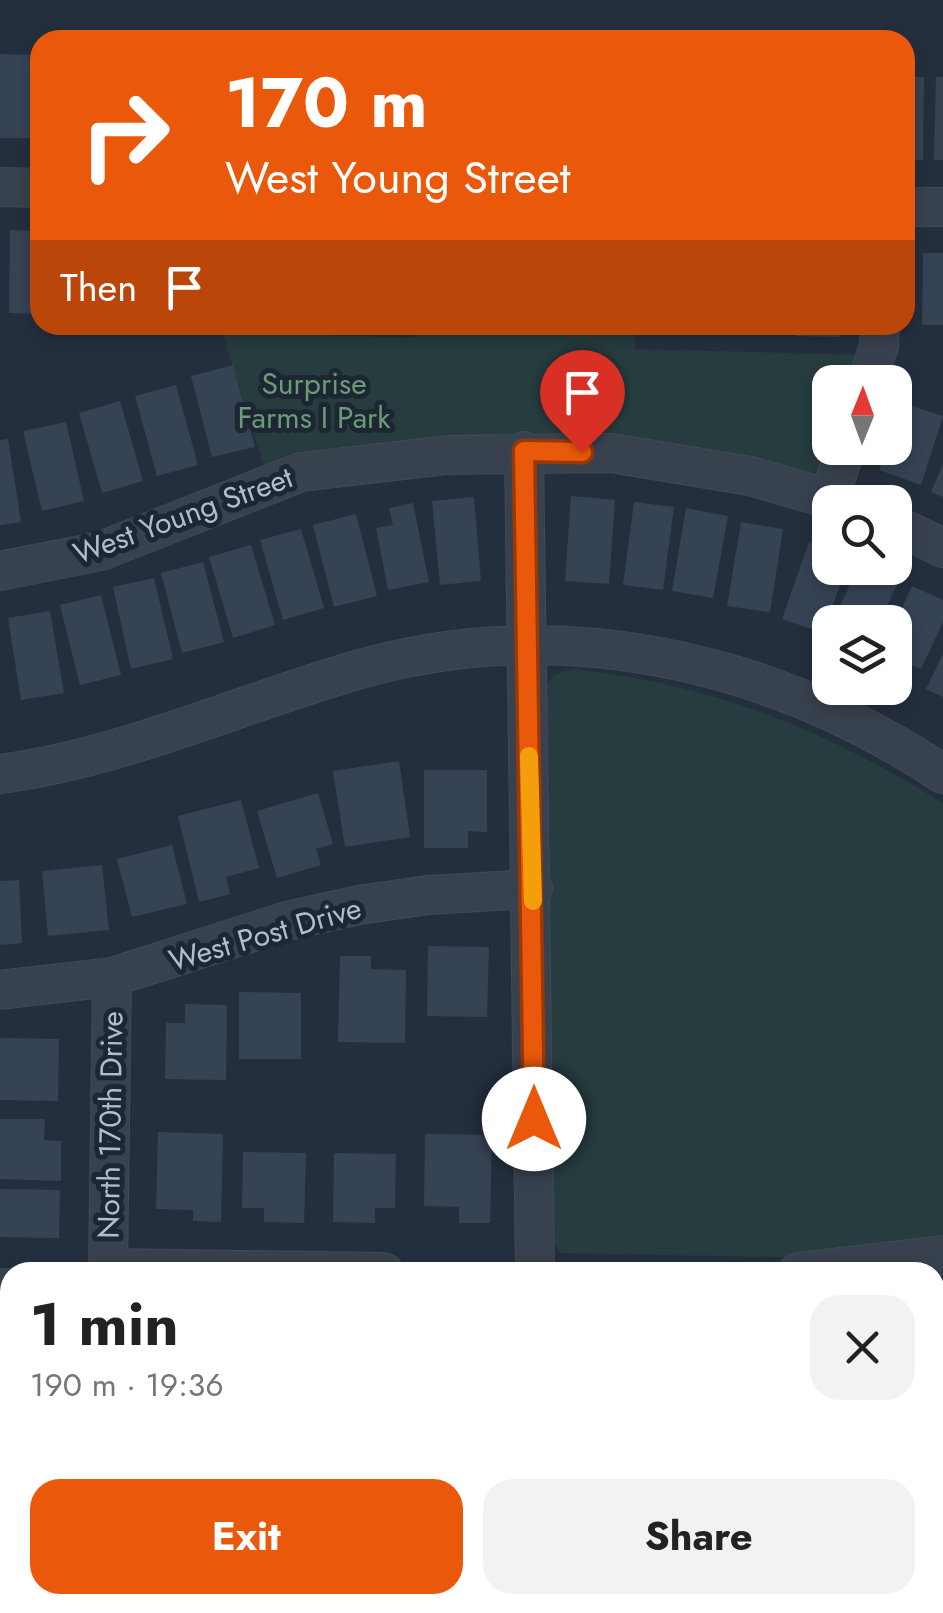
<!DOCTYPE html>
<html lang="en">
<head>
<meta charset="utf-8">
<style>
  :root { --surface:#fff; --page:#f2f2f2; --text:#222; --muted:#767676; --accent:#ea580c }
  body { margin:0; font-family:Jost,sans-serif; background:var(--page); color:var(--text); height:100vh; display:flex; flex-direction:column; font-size:38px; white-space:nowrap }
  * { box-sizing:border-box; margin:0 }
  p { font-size:32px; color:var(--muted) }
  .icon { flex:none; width:55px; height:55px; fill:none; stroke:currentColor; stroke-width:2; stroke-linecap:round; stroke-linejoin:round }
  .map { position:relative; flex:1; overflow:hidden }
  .panel { position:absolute; left:0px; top:1262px; width:945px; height:352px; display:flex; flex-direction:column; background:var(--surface); border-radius:30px 30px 0 0; box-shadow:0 5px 15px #0003 }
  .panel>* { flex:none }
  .top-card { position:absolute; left:30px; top:30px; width:885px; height:305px; border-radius:30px; box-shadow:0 5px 15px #0003; background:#ea580c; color:#fff; overflow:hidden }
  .needle { width:65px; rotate:1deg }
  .fabs { position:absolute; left:812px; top:365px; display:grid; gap:20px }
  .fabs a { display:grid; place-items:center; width:100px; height:100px; border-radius:20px; background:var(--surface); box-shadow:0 5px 15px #0003; font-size:50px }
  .pin { position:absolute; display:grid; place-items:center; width:85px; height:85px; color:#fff; margin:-102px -42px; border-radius:50% 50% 50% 0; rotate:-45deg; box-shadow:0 0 10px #0007 }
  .pin .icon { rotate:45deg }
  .me { position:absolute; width:110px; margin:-55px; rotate:0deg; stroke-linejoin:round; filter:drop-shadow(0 0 8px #0008) }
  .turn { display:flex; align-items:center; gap:35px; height:210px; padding:0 30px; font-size:45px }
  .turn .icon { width:130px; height:130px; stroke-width:2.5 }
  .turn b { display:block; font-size:70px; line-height:85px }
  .then { display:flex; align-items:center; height:95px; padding:0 30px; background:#0003; gap:20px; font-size:38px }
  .round { display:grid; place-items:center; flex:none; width:105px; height:105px; border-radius:30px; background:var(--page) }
  .head { display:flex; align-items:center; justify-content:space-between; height:170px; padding:0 30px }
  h1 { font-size:60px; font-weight:700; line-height:75px }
  .primary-button { display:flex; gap:20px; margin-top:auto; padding:20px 30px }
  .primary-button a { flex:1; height:115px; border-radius:30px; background:var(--accent); color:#fff; font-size:40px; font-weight:700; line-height:115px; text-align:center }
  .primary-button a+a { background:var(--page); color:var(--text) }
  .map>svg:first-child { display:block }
  .green { fill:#263c3f }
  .building { fill:#364354 }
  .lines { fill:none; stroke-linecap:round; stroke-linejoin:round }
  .minor-casing { stroke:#414a57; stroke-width:40 }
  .minor { stroke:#38414e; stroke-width:38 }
  .route-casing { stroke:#983908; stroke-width:25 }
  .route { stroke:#ea580c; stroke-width:18 }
  .slow { stroke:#f59e0b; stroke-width:18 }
  .labels { text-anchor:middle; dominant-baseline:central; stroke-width:10; stroke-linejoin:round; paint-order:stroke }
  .park-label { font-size:30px; fill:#6b9a76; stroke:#1d2633 }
  .street-label { font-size:30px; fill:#b4bcc9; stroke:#1d2633 }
</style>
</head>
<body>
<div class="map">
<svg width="943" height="1613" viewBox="0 0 943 1613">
  <rect width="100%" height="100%" fill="#242f3e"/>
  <path class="green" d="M415,325H635V349L868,355L858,382H830V448L821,484L676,452L268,478L222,332L414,338Z
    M574,669C718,686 821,728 943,803V1243L822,1258L561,1253L552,1240L544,687L554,675Z"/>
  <path class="building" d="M0,54L31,55L30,138H0Z
    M905,76L924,77L923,160L905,159Z
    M936,77H943V160H934Z
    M10,230L40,231V314L9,313Z
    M923,253H943V325H922Z
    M640,325H683L682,330L639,329Z
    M692,325H737V332L692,331Z
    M746,325H786V334L745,333Z
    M796,325H841L840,337L796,336Z
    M233,365L255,447L212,457L191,376Z
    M176,385L198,465L157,476L135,396Z
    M120,401L143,481L102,493L79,413Z
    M903,403L943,416L921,485L879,470L887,448H895V425Z
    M66,422L84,501L42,511L23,431Z
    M8,439L21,522L0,525V440Z
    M943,464V497L931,492Z
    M571,496L615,500L609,584L565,581Z
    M474,497L481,581L440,585L432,501Z
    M634,502L674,507L663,590L623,585Z
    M413,503L429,582L388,590L376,528L393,525L389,508Z
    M686,508L728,516L713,598L672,591Z
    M356,514L377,596L334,607L313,525Z
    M741,522L783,529L770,612L727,606Z
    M301,529L324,608L283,620L260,540Z
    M809,542L830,549V568H846L823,633L782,619Z
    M251,545L275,625L233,638L209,557Z
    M203,562L224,642L182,653L161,573Z
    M858,568H876L900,579L879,622H832Z
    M154,578L173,659L131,669L113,587Z
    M912,586L943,600V622L921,669L895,658V623Z
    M101,595L121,675L80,685L60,605Z
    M50,611L64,693L21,700L8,618Z
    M943,654V697L926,689Z
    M399,761L410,837L345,847L333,771Z
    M424,770H487V832L468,831V848H424Z
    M318,793L333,844L316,849L321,865L277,878L257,811Z
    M241,800L259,868L226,877L230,894L199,902L178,816Z
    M172,845L187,904L132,917L117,859Z
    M102,865L109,930L48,936L42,871Z
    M19,880L22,943L0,945V881Z
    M428,946L489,947L487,1017L427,1016Z
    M340,956H371V969L406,970L405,1043L338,1042Z
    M239,992L301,993V1059H239Z
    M185,1004L227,1005L226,1080L165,1079L166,1023H185Z
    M0,1038L59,1039L58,1101L0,1100Z
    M0,1119H45L44,1140L61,1141V1181L0,1179Z
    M158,1132L223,1134L221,1222L193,1221V1210L156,1209Z
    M425,1134L492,1135L490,1223H459V1207L424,1206Z
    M243,1152L306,1153L304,1223L264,1222V1208H242Z
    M334,1153L396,1154L395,1208H375V1223L333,1222Z
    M0,1189L60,1190L59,1238L0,1237Z
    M0,1268L57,1269V1272H10V1331L0,1330Z
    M935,1307H943V1385H935Z
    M0,1347L10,1348V1398H0Z
    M0,1421H10V1484H0Z
    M935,1468H939L938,1525H935Z
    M0,1491H10V1553H0Z
    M10,1580V1605H35L44,1613H0V1592Z"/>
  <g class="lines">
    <defs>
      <path id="minor" d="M0,187L40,188
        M905,207H943
        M867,382L879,346L880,325
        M524,451L535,1272
        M829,498L846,448
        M895,525L943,548
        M0,571L101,551L301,472L448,455L611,453L750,476L840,502
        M0,774C120,758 235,706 350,672C554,611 768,658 943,774
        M0,990L112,977L287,921L359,905L428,895L533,889
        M108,1268L384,1272
        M108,1272L112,977
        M798,1272L943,1255
        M935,1597H943"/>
    </defs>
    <use href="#minor" class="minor-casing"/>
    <use href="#minor" class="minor"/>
  </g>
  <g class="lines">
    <defs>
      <path id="route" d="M534,1119L524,451L582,452"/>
    </defs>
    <use href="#route" class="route-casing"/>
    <use href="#route" class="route"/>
    <path class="slow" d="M529,756L533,901"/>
  </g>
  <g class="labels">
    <g class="park-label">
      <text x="314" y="383">Surprise<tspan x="314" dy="34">Farms I Park</tspan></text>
    </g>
    <g class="street-label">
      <text transform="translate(183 515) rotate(-20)">West Young Street</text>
      <text transform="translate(265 934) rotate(-16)">West Post Drive</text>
      <text transform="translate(110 1125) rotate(-89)">North 170th Drive</text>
    </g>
  </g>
</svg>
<div class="fabs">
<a><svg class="needle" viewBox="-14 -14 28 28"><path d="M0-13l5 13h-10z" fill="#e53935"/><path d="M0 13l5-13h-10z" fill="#767676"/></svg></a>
<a><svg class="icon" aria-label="search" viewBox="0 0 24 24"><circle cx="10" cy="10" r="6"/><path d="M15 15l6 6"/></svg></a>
<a><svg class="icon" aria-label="layers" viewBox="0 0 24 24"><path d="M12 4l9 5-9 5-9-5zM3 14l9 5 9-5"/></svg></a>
</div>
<div class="pin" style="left:582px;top:452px;background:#d93025"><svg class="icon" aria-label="arrive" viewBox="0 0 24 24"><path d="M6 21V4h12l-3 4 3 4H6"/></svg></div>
<svg class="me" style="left:534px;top:1119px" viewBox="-20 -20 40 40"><circle r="19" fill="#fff"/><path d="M0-13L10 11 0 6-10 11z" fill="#ea580c"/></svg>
<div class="top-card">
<div class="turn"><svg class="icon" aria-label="right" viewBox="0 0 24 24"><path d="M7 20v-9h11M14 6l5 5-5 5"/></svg><div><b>170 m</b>West Young Street</div></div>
<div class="then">Then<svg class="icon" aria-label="arrive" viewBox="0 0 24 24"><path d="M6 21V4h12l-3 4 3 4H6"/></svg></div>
</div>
<section class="panel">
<div class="head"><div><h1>1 min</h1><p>190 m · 19:36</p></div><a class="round"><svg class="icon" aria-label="close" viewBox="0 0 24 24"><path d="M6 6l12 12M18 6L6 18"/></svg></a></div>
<div class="primary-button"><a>Exit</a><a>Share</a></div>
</section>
</div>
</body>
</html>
